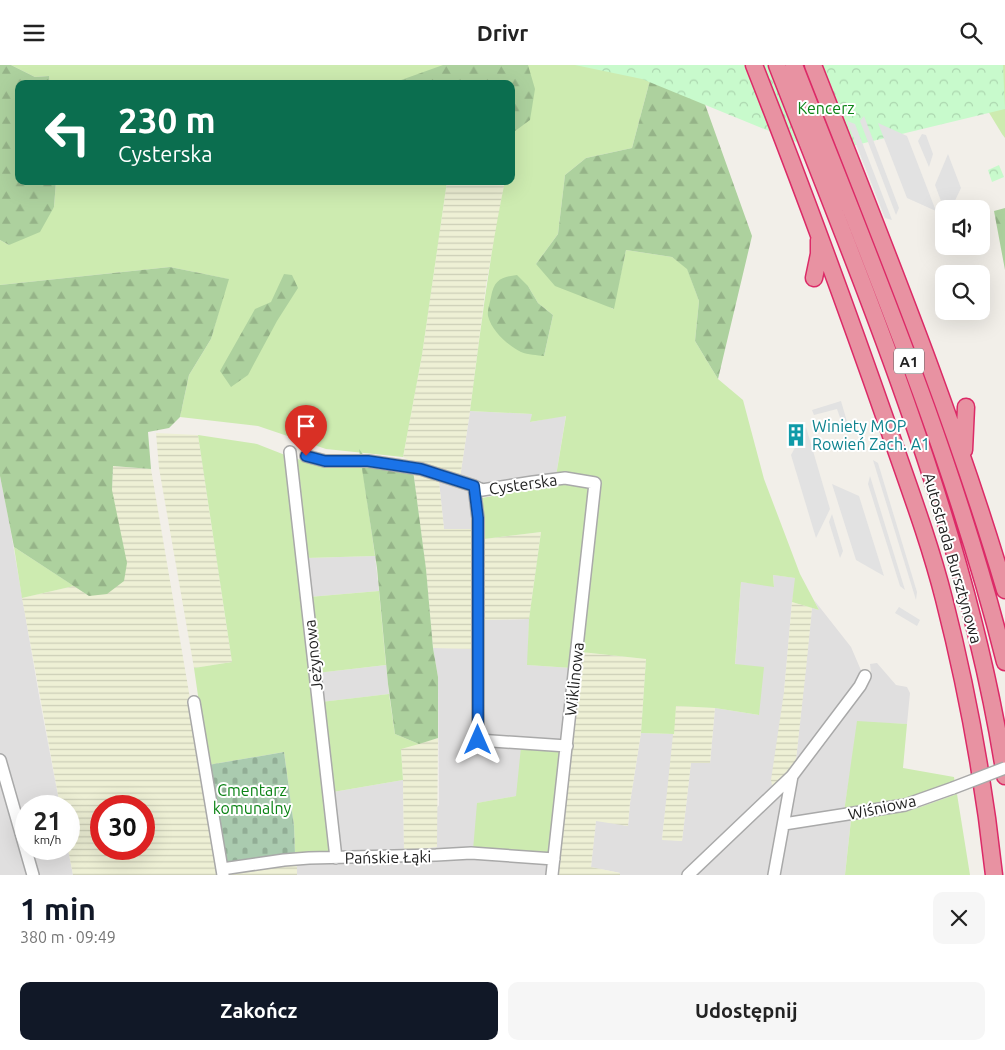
<!DOCTYPE html>
<html lang="pl">
<head>
<meta charset="utf-8">
<style>
  :root { --surface:#fff; --page:#f6f6f6; --text:#222; --muted:#767676; --accent:#111827 }
  body { margin:0; font-family:Ubuntu,sans-serif; background:var(--page); color:var(--text); height:100vh; display:flex; flex-direction:column; font-size:19px; white-space:nowrap }
  * { box-sizing:border-box; margin:0 }
  p { font-size:16px; color:var(--muted) }
  .icon { flex:none; width:28px; height:28px; fill:none; stroke:currentColor; stroke-width:2; stroke-linecap:round; stroke-linejoin:round }
  .map { position:relative; height:810px; overflow:hidden }
  .side { display:flex; flex-direction:column; background:var(--surface); flex:1 }
  .side>* { flex:none }
  .guide { position:absolute; left:15px; top:15px; width:500px; height:105px; border-radius:10px; box-shadow:0 5px 20px #0002; background:#0b6e4f; color:#fff; overflow:hidden }
  .controls { position:absolute; left:935px; top:135px; display:grid; gap:10px }
  .controls a { display:grid; place-items:center; width:55px; height:55px; border-radius:10px; background:var(--surface); box-shadow:0 5px 20px #0002; font-size:25px }
  .speed { position:absolute; left:15px; top:730px; display:flex; gap:10px; font-size:25px; font-weight:700; text-align:center }
  .speed>* { display:grid; place-content:center; width:65px; height:65px; border-radius:50%; background:var(--surface); box-shadow:0 5px 20px #0002; line-height:1 }
  .speed small { font-size:12px; font-weight:400 }
  .speed .limit { border:8px solid #d22; background:#fff; color:#111 }
  .pin { position:absolute; display:grid; place-items:center; width:42px; height:42px; color:#fff; margin:-51px -21px; border-radius:50% 50% 50% 0; rotate:-45deg; box-shadow:0 0 5px #0007 }
  .pin .icon { rotate:45deg }
  .me { position:absolute; width:55px; margin:-28px; rotate:0deg; stroke-linejoin:round; filter:drop-shadow(0 0 4px #0008) }
  .turn { display:flex; align-items:center; gap:18px; height:105px; padding:0 20px; font-size:22px }
  .turn .icon { width:65px; height:65px; stroke-width:2.5 }
  .turn b { display:block; font-size:35px; line-height:42px }
  .round { display:grid; place-items:center; flex:none; width:52px; height:52px; border-radius:10px; background:var(--page) }
  .headline { display:flex; align-items:center; justify-content:space-between; height:85px; padding:0 20px }
  h1 { font-size:30px; font-weight:700; line-height:38px; color:var(--accent) }
  .cta { display:flex; gap:10px; margin-top:auto; padding:10px 20px }
  .cta a { flex:1; height:58px; border-radius:10px; background:var(--accent); color:#fff; font-size:20px; font-weight:700; line-height:58px; text-align:center }
  .cta a+a { background:var(--page); color:var(--text) }
  header { display:flex; justify-content:space-between; align-items:center; height:65px; padding:0 20px; background:var(--surface); font-size:22px; font-weight:700 }
  .map>svg:first-child { display:block }
  .residential { fill:#e0dfdf }
  .farmland { fill:url(#farmland-rules); fill-rule:evenodd }
  .grass { fill:#cdebb0; fill-rule:evenodd }
  .forest { fill:url(#forest-firs) }
  .cemetery { fill:url(#cemetery-stones) }
  .park { fill:url(#park-crowns) }
  .parking { fill:#e2e2e2 }
  .lines { fill:none; stroke-linecap:round; stroke-linejoin:round }
  .minor-casing { stroke:#a9a9a9; stroke-width:14 }
  .highway-casing { stroke:#dc2a67; stroke-width:19 }
  .minor { stroke:#fff; stroke-width:11 }
  .highway { stroke:#e892a2; stroke-width:16 }
  .minor-bridge-casing { stroke:#a9a9a9; stroke-width:14; stroke-linecap:butt }
  .minor-bridge { stroke:#fff; stroke-width:11 }
  .route-casing { stroke:#114b97; stroke-width:12 }
  .route { stroke:#1a73e8; stroke-width:9 }
  .labels { text-anchor:middle; dominant-baseline:central; stroke-width:4; stroke-linejoin:round; paint-order:stroke }
  .shield { fill:#fff; stroke:#646464; stroke-width:1 }
  .shield-label { font-size:15px; font-weight:bold; fill:#222 }
  .park-label { font-size:16px; fill:#0c8416; stroke:#fff }
  .culture-label { font-size:16px; fill:#0d838f; stroke:#fff; text-anchor:start }
  .street-label { font-size:16px; fill:#222; stroke:#fff }
</style>
</head>
<body>
<header><svg class="icon" aria-label="menu" viewBox="0 0 24 24"><path d="M4 6h16M4 12h16M4 18h16"/></svg>Drivr<svg class="icon" aria-label="search" viewBox="0 0 24 24"><circle cx="10" cy="10" r="6"/><path d="M15 15l6 6"/></svg></header>
<div class="map">
<svg width="1005" height="810" viewBox="0 0 1005 810">
  <defs>
    <pattern id="farmland-rules" width="6" height="5" patternUnits="userSpaceOnUse" patternTransform="scale(1.25)"><rect width="6" height="5" fill="#eef0d5"/><path d="M0 2.5h6" fill="none" stroke="#ccceb7"/></pattern>
    <pattern id="forest-firs" width="22" height="20" patternUnits="userSpaceOnUse" patternTransform="scale(1.25)"><rect width="22" height="20" fill="#add19e"/><path d="M5 1l3.5 6h-7zM16 11l3.5 6h-7z" fill="#95b388"/></pattern>
    <pattern id="cemetery-stones" width="16" height="16" patternUnits="userSpaceOnUse" patternTransform="scale(1.25)"><rect width="16" height="16" fill="#aacbaf"/><path d="M2 7V4a2 2 0 0 1 4 0v3zM10 15v-3a2 2 0 0 1 4 0v3z" fill="#92ae96"/></pattern>
    <pattern id="park-crowns" width="20" height="18" patternUnits="userSpaceOnUse" patternTransform="scale(1.25)"><rect width="20" height="18" fill="#c8facc"/><path d="M2 6a3 3 0 1 1 6 0M12 15a3 3 0 1 1 6 0" fill="none" stroke="#acd6af"/></pattern>
  </defs>
  <rect width="100%" height="100%" fill="#f2efe9"/>
  <path class="residential" d="M470,346L532,349L531,357L566,350L556,411L488,421L460,413Z
    M0,411L9,456L40,636L60,741H26V784H68L73,810H0Z
    M439,416L468,424L471,431L477,464H444Z
    M375,491L379,526L309,532L306,493Z
    M773,510L796,513L792,537L784,627L785,728L773,810H692L743,755L683,810H620V808L591,802L596,755L628,761L630,738L641,668L674,669L662,774L682,776L691,697L710,698L715,643L759,650L735,600L741,517L774,521Z
    M814,535L851,582L863,610L795,704L812,543L819,545Z
    M529,554L528,600L572,603L565,677L516,731L478,738L547,799L546,810H297V797L333,727L403,715L404,786L439,740L438,612L433,583L473,584L474,555Z
    M877,598L896,620L907,622L910,628L907,659L858,657L844,747L790,752V746L796,710L866,619L871,607L870,599Z
    M386,600L389,629L321,637L317,608Z
    M851,755L845,810H777L786,768L788,764Z"/>
  <path class="farmland" d="M447,116H505L486,220L470,346L460,413L412,397L403,392L422,290Z
    M156,368L198,370L232,597L194,603L159,403Z
    M113,401L151,404L220,810H73L68,784L69,741H60L22,533L74,521L89,531L112,425ZM101,741H144V784H101Z
    M413,405L439,416L444,464H477L473,584L433,583L426,506Z
    M541,467L529,554L484,555V474Z
    M792,537L812,543L806,604L795,704L773,726L771,715L784,627Z
    M581,587L646,594L641,668L630,738L628,761L596,756L591,802L620,808V810H556Z
    M676,641L715,643L710,698H691L682,776L662,775Z
    M438,673L437,782L404,786L403,715L401,683Z
    M297,797V810H228L229,808Z"/>
  <path class="grass" d="M11,0H654L632,83L586,93L565,110L558,169L536,199L613,244L626,185L672,192L687,203L699,236L695,276L718,314L743,335L764,414L800,509L819,545L792,537L795,513L773,510L774,522L741,517L735,599L764,602L759,650L715,643L676,641L674,669L641,668L646,594L581,587L597,420L556,411L566,351L530,357L532,349L470,346C480,269 489,192 505,116H511V87L513,78H511V19H50L49,11L35,12ZM528,221L538,238L553,250L544,291Z
    M960,0H1005V73L1002,69Z
    M56,116H447L422,290L403,392L326,384L258,361L180,352L189,310L211,274L228,214L170,202L0,220V175L9,180L54,142Z
    M198,370L257,379L285,390L330,789H295L294,761L284,687L208,700L194,603L232,597Z
    M294,393L312,398L362,400L375,491L306,493Z
    M562,418L588,422L572,603L527,600L529,554L541,467L484,474L482,433Z
    M14,482L74,521L22,533Z
    M379,526L386,600L317,608L309,532Z
    M389,629L395,669L419,679L401,684L403,715L333,727L321,637Z
    M857,656L907,659L903,703L954,712L955,718L914,734L844,747Z
    M521,682L557,684L563,688L552,790L473,785L477,738L516,731Z
    M957,729L970,810H845L851,755L912,745Z"/>
  <path class="forest" d="M0,0H11L35,12L49,11L50,19H19V116H56L54,142L40,167L9,180L0,175Z
    M443,0H528L535,24L530,55L511,69V19H390Z
    M654,0H691L752,171L718,314L695,276L699,236L687,204L672,192L626,185L614,244L555,221L536,199L558,169L565,110L586,93L632,83Z
    M1005,143V205L994,146Z
    M170,202L229,214L211,274L189,310L180,352L169,363L148,367L151,404L113,401L112,425L127,498L124,516L107,529L89,531L14,482L0,411V220Z
    M284,209L292,210L298,223L277,256L248,310L231,322L220,306L255,244L271,237Z
    M517,210L528,221L538,238L553,250L544,291C537,290 528,290 521,287C508,280 492,267 488,251C487,245 490,238 491,232C494,215 501,212 517,210Z
    M359,384L368,396L412,397L426,504L433,583L438,612V673L419,679L395,669L388,619L377,503Z"/>
  <path class="cemetery" d="M284,687L294,761L295,789L224,798L220,772L222,765L217,752L208,700Z"/>
  <path class="park" d="M575,0H1003L1005,44L823,88L642,14Z
    M999,100L1004,112L992,117L988,105Z"/>
  <path class="parking" d="M864,51L899,143L896,150L860,56Z
    M847,56L855,59L892,155L885,153Z
    M878,58L907,71L936,146L907,133Z
    M922,69L926,70L933,89L929,102L918,76Z
    M948,89L961,123L951,144H944L935,120Z
    M841,336L848,360L843,361L837,344L814,350L812,345Z
    M806,362L830,444L816,473L791,390Z
    M873,395L878,398L917,527L916,535Z
    M870,411L905,525L900,521L868,419Z
    M832,419L859,431L884,511L856,495Z
    M832,449L843,486L840,493L829,457Z
    M899,542L920,555L917,561L895,548Z"/>
  <g class="lines">
    <defs>
      <path id="minor" d="M290,387L336,793
        M306,391L325,396H368L421,404L474,421L482,425L533,417L565,413L595,418L552,810
        M474,421L478,453V675L567,681
        M194,637L223,810
        M0,695L33,810
        M784,759L905,740L953,723
        M222,804L284,795L309,793L436,790L471,788L554,794
        M688,810L792,711L860,621L865,611
        M774,810L792,711"/>
      <path id="highway" d="M754,0C801,119 845,239 887,359C907,417 929,475 944,534C967,624 984,717 994,810
        M777,0C867,231 967,464 1005,711
        M794,0C871,197 954,392 1005,597
        M813,0C881,174 952,346 1005,525
        M814,213L819,189V175
        M964,385L966,342"/>
    </defs>
    <use href="#minor" class="minor-casing"/>
    <use href="#highway" class="highway-casing"/>
    <use href="#minor" class="minor"/>
    <use href="#highway" class="highway"/>
    <defs>
      <path id="minor-bridge" d="M953,723L1005,703"/>
    </defs>
    <use href="#minor-bridge" class="minor-bridge-casing"/>
    <use href="#minor-bridge" class="minor-bridge"/>
  </g>
  <g class="lines">
    <defs>
      <path id="route" d="M306,391L325,396H368L421,404L474,421L478,453V675"/>
    </defs>
    <use href="#route" class="route-casing"/>
    <use href="#route" class="route"/>
  </g>
  <defs>
    <symbol id="building-bare" viewBox="-9 -9 18 18"><path d="M-4-6H4V6H1V3H-1V6H-4ZM-2.5-4.3h1.7v1.8h-1.7ZM.8-4.3h1.7v1.8H.8ZM-2.5-1h1.7V.8h-1.7ZM.8-1h1.7V.8H.8Z" fill="#0f9aa8" stroke="#fff" stroke-width="2.5" paint-order="stroke"/></symbol>
  </defs>
  <g fill-rule="evenodd">
    <use href="#building-bare" x="780" y="354" width="32" height="32"/>
  </g>
  <g class="labels">
    <rect class="shield" x="894" y="283.5" width="30" height="25" rx="4"/>
    <g class="shield-label">
      <text x="909" y="296">A1</text>
    </g>
    <g class="park-label">
      <text x="826" y="43">Kencerz</text>
      <text x="252" y="725">Cmentarz<tspan x="252" dy="18">komunalny</tspan></text>
    </g>
    <g class="culture-label">
      <text x="812" y="361">Winiety MOP<tspan x="812" dy="18">Rowień Zach. A1</tspan></text>
    </g>
    <g class="street-label">
      <text transform="translate(523 419) rotate(-8)">Cysterska</text>
      <text transform="translate(953 493) rotate(74)">Autostrada Bursztynowa</text>
      <text transform="translate(313 590) rotate(-96)">Jeżynowa</text>
      <text transform="translate(574 614) rotate(-84)">Wiklinowa</text>
      <text transform="translate(882 742) rotate(-12)">Wiśniowa</text>
      <text transform="translate(388 792) rotate(-1)">Pańskie Łąki</text>
    </g>
  </g>
</svg>
<div class="controls">
<a><svg class="icon" aria-label="sound" viewBox="0 0 24 24"><path d="M4 9h4l5-4v14l-5-4H4zM17 9q2 3 0 6"/></svg></a>
<a><svg class="icon" aria-label="search" viewBox="0 0 24 24"><circle cx="10" cy="10" r="6"/><path d="M15 15l6 6"/></svg></a>
</div>
<div class="speed"><div>21<small>km/h</small></div><div class="limit">30</div></div>
<div class="pin" style="left:306px;top:391px;background:#d93025"><svg class="icon" aria-label="arrive" viewBox="0 0 24 24"><path d="M6 21V4h12l-3 4 3 4H6"/></svg></div>
<svg class="me" style="left:478px;top:675px" viewBox="-20 -20 40 40"><path d="M0-17L14 15 0 8-14 15z" fill="#1a73e8" stroke="#fff" stroke-width="4"/></svg>
<div class="guide">
<div class="turn"><svg class="icon" aria-label="left" viewBox="0 0 24 24"><path d="M17 20v-9H6M10 6l-5 5 5 5"/></svg><div><b>230 m</b>Cysterska</div></div>
</div>
</div>
<section class="side">
<div class="headline"><div><h1>1 min</h1><p>380 m · 09:49</p></div><a class="round"><svg class="icon" aria-label="close" viewBox="0 0 24 24"><path d="M6 6l12 12M18 6L6 18"/></svg></a></div>
<div class="cta"><a>Zakończ</a><a>Udostępnij</a></div>
</section>
</body>
</html>
